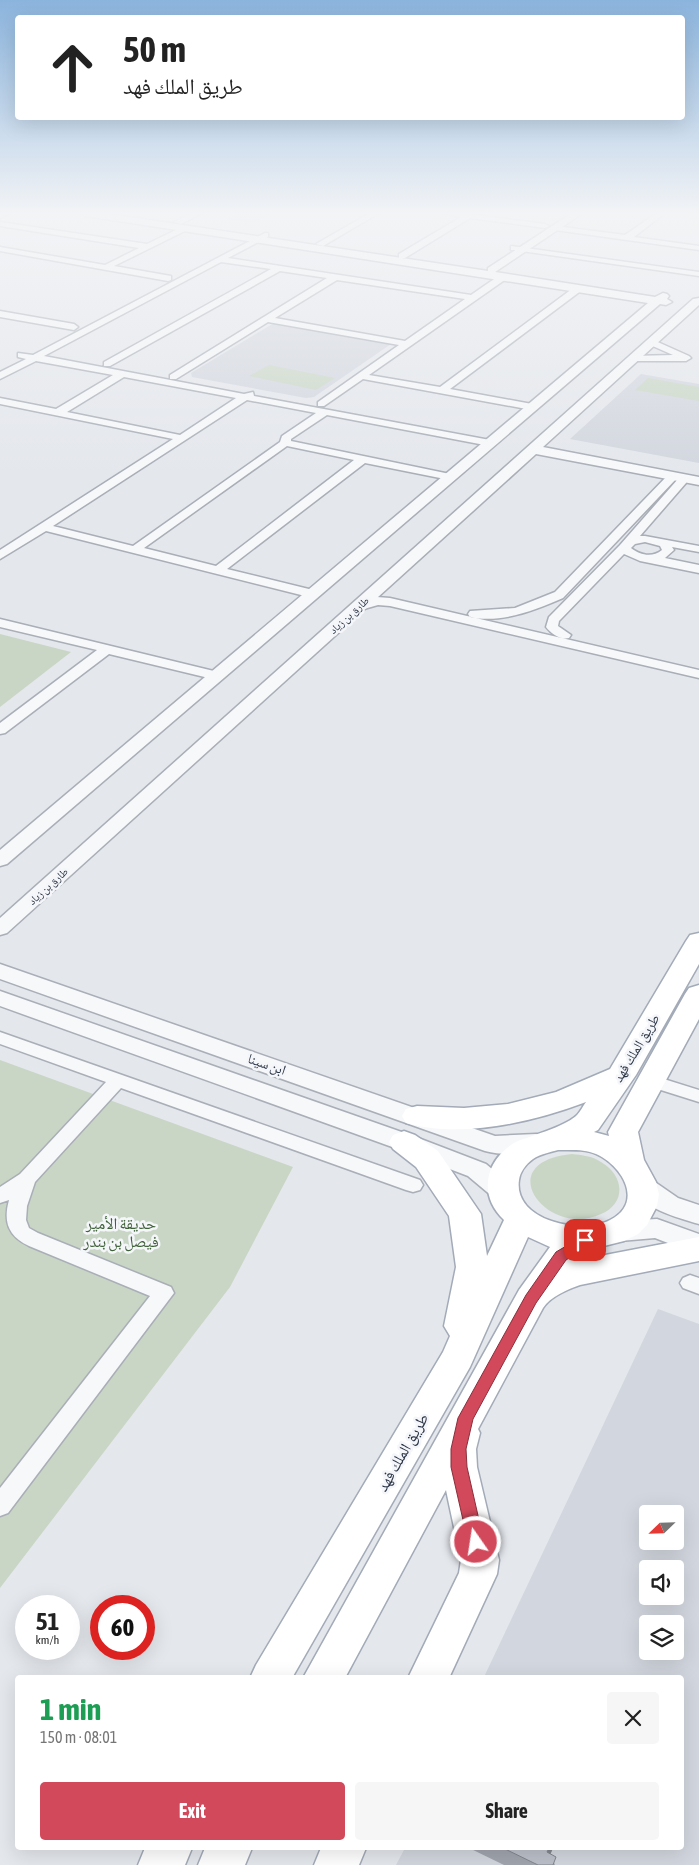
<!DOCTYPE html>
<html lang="en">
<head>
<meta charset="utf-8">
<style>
  :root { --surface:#fff; --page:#f6f6f6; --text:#222; --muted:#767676; --accent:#d1495b }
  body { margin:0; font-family:"Asap Condensed","Noto Naskh Arabic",sans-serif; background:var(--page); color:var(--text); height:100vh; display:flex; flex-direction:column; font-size:19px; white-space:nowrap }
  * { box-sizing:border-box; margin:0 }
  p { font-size:16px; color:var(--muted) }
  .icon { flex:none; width:28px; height:28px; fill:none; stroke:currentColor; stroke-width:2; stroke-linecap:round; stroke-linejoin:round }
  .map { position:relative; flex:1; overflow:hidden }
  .side { position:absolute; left:15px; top:1675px; width:669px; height:175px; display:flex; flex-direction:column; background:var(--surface); border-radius:5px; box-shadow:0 5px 20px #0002 }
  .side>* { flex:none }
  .top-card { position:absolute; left:15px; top:15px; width:670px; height:105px; border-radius:5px; box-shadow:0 5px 20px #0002; background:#fff; color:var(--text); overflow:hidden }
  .needle { width:32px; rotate:247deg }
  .buttons { position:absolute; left:639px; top:1505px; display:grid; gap:10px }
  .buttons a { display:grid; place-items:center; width:45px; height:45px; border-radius:5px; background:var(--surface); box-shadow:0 5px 20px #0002; font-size:25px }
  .speed { position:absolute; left:15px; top:1595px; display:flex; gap:10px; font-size:25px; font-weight:700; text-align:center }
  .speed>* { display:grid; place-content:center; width:65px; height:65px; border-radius:50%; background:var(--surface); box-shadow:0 5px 20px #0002; line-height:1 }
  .speed small { font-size:12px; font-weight:400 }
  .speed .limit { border:8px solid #d22; background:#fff; color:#111 }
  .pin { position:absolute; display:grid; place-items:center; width:42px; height:42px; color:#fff; margin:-21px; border-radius:10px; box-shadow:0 2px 8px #0006 }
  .me { position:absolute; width:55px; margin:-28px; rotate:347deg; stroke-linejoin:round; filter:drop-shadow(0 0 4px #0008) }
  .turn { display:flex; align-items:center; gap:18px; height:105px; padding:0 25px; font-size:22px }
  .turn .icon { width:65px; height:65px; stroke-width:2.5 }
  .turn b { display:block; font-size:35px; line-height:42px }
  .round { display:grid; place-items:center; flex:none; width:52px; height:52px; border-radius:5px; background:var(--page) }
  .summary { display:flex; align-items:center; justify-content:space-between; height:85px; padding:0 25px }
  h1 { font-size:30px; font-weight:700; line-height:38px; color:#1e9e55 }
  .cta { display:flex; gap:10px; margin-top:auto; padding:10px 25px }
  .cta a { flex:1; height:58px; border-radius:5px; background:var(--accent); color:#fff; font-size:20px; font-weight:700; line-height:58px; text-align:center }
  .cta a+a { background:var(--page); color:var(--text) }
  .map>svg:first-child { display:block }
  .built { fill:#d2d6de; fill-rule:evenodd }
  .green { fill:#c9d6c5 }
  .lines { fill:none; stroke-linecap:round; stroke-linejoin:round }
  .minor-casing { stroke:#a9aeb7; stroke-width:3 }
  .tertiary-casing { stroke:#a9aeb7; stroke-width:3 }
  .primary-casing { stroke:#a3abb8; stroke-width:3 }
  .minor { fill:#f7f8fa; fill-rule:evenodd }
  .tertiary { fill:#f7f8fa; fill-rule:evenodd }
  .primary { fill:#fff; fill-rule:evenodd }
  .wall { fill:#a1a5ae }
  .shaded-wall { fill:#83868d }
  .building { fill:#bbc0ca; stroke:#83868d }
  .route { fill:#d1495b; stroke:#882f3b }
  .labels { text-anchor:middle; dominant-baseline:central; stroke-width:5; stroke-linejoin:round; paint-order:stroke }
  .far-street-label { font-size:11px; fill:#2b3445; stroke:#f4f6f9 }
  .street-label { font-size:14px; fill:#2b3445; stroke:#f4f6f9 }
  .near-park-label { font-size:16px; fill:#3f6138; stroke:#f4f6f9 }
  .near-street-label { font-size:16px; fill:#2b3445; stroke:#f4f6f9 }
</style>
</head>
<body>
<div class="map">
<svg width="699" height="1865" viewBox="0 0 699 1865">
  <rect width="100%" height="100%" fill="#e4e7ec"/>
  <path class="built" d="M274,323L391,344L314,397L306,398L192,377L191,373Z
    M641,374L699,384V463L570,439Z
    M658,1309L699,1324V1865H396L405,1848H681V1678L484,1677ZM648,1514H675V1541H648ZM648,1569H675V1596H648ZM648,1624H675V1651H648Z"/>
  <path class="green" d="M238,213H273L254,223L227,219Z
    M269,365L335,378L316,390L249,376Z
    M648,378L699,387V401L635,390Z
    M0,634L71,652L0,707Z
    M0,1060L293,1167L230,1287L0,1588Z
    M572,1154C582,1155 592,1156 601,1162C624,1175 627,1203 601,1214C547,1239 489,1162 572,1154Z"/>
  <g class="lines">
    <defs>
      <path id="minor" d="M193,213H202L181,224L174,222Z
        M370,213H379L323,246L316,244Z
        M443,213H461L545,224L549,226L545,228L470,218L405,258H399V254L461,217Z
        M657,213H665L634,237L699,246V250L555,230L551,228L555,226L625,235Z
        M0,222L147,244L184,226L191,228L114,266L171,276V280L168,281L0,251V247L105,265L139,248L0,226Z
        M265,233H268V237L228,258L471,295L500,275H506V279L369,375L440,387L576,286H582V290L450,389L532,404L537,407L532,410L363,379L324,406H318V402L399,345L268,322L176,379H170V375L327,278L280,271L110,366H104V362L271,269L221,262L44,356L244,394L253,392L254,396L490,440L495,443L490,446L327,415L291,439V441L450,474L455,477L450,480L365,463L227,569L317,591L319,594L313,598L46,531L0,559V550L173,439L0,404V398L56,409L113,375L36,361L0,379V372L26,359L18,357V353L33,355ZM337,280L465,299L405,341L275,318ZM124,377L236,398L180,435L67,412ZM247,400L316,413L282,436L280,442L133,546L53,526ZM287,446L354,460L216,566L144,548Z
        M511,246L699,272V276L514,250H511Z
        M0,311L74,324L78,327L74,330L0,317Z
        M651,339L689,356L691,358L686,361H629V357L632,356L673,355L648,344L646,342Z
        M673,473L678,476L677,478L563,598C535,610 501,624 470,617L468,614L470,611L515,608L555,592L669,474Z
        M682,478L687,481L686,483L640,536H645L699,546V552L672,547L674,550L665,558L699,565V573L640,561L624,554L559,621L558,626L571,635L569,638C561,640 551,634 546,627L549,617L620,545L678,479ZM645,542L660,546L662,550C652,558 640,555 631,548L635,544Z
        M377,597L390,598L699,670V678L390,606L378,605L357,611L351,607L353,604Z
        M0,619L222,673L224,676L217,680L109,654L5,733L0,734V723L97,650L0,627Z
        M0,1032L420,1180L423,1185L420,1190L413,1192L406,1190L121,1088L35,1182L27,1206L26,1220L29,1228L38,1233L171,1287L174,1293L8,1513L0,1516V1488L150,1296L29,1246C8,1236 3,1222 9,1200L0,1203V1187L20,1174L106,1082L0,1044Z
        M651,1075L699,1090V1102L645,1085L642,1081L645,1077Z
        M690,1275L699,1278V1294L683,1288L680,1283L683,1278Z"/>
      <path id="tertiary" d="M0,213H10L0,218Z
        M81,213H103L488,271V268L572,213H583L495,272L655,297L663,293L667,294L669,296L667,299L672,302L666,305L660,304L7,864L0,866V850L648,303L86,216Z
        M699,298V305L543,447L699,477V485L536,454L7,933L0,935V918L693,299Z
        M0,964L495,1136L536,1134L545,1137L548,1143L545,1149C527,1154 503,1156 485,1151L0,979Z
        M0,991L413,1136L486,1164L511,1185L515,1191L511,1197L502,1200L493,1197L468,1176L395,1148L0,1006Z
        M643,1177L652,1180L678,1198L699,1205V1224C675,1217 644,1209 630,1186L634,1180Z
        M657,1219L699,1234V1255L655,1238L620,1241L611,1238L607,1231L611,1224L620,1221Z"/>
      <path id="primary" d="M699,933V964L636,1075L598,1130L594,1132L609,1136L608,1132L685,994L689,988L699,985V1019L638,1132L644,1160L656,1182L659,1194L657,1206L647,1225L638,1234L624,1241L596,1248L579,1260L699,1237V1261L580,1285C568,1289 550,1297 543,1308L478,1429L480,1433L476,1449L477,1467L499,1560L497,1574L449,1678H408L459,1573L461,1560L446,1490L345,1678H303L519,1290L550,1247L528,1237L470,1367L292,1678H250L256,1665L443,1352L450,1336L444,1326L456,1267L449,1216L416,1167L393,1149L389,1142L393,1135L404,1131L415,1135L438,1151L481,1214L487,1256L504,1220C479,1196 484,1164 511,1145C517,1140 526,1139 532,1136C544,1132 568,1124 577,1115C580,1112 583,1106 586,1102C533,1122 462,1139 406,1123L402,1116L406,1109L417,1106L464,1108L508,1104L556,1092L610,1069L686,941L690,935ZM558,1150C571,1150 585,1149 596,1154C623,1166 644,1203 610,1220C581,1235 513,1221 519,1180C520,1172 526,1164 533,1159C540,1154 551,1152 558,1150Z
        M145,1848H192L185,1865H138Z
        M205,1848H252L245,1865H198Z
        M321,1848H366L359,1865H314Z"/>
    </defs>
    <use href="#minor" class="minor-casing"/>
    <use href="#tertiary" class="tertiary-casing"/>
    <use href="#primary" class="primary-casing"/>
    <use href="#minor" class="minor"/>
    <use href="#tertiary" class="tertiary"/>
    <use href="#primary" class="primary"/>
  </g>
  <path class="wall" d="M469,1848H553L550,1854L555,1865H504Z"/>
  <path class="shaded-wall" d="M549,1848H553L546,1865L547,1852Z"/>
  <path class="building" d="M503,1848H549L547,1852L556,1857L553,1865H538Z"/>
  <linearGradient id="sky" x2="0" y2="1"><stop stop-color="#8bb4dd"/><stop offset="0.45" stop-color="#f3f4f6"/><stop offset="1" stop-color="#f3f4f6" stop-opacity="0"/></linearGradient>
  <rect width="699" height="474" fill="url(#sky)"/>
  <path class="route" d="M585,1235L590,1237L592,1240L590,1244L566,1260L536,1303L473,1419L466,1449L467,1467L484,1542L482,1547L476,1549L470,1547L468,1542L451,1467V1449L458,1418L526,1295L556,1252Z"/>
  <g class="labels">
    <g class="far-street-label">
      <text transform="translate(349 615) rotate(-42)">طارق بن زياد</text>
      <text transform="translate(48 886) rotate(-42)">طارق بن زياد</text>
    </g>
    <g class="street-label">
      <text transform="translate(636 1048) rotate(-59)">طريق الملك فهد</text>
      <text transform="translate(267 1064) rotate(19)">ابن سينا</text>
    </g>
    <g class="near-park-label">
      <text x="121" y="1223">حديقة الأمير<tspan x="121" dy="18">فيصل بن بندر</tspan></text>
    </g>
    <g class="near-street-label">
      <text transform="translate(402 1452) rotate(-60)">طريق الملك فهد</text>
    </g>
  </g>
</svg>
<div class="buttons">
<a><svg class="needle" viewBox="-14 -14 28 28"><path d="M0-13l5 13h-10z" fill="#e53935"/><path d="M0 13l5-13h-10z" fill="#767676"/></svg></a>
<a><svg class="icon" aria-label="sound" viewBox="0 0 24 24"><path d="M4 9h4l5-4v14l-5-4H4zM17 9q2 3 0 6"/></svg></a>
<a><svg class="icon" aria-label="layers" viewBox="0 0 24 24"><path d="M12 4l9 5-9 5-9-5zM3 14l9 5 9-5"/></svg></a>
</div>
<div class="speed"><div>51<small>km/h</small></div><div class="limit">60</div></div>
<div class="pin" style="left:585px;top:1240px;background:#d93025"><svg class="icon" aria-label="arrive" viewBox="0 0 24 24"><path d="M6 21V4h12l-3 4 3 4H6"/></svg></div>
<svg class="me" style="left:476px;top:1542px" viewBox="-20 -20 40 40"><circle r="17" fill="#d1495b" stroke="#fff" stroke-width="3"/><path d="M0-11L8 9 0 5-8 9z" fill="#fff"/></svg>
<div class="top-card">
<div class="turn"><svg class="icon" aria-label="ahead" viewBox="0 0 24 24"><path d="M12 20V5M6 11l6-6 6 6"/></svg><div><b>50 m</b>طريق الملك فهد</div></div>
</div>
<section class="side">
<div class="summary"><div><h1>1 min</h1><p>150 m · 08:01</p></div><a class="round"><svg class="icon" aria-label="close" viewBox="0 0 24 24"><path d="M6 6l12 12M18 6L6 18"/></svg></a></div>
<div class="cta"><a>Exit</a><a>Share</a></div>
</section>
</div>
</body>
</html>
